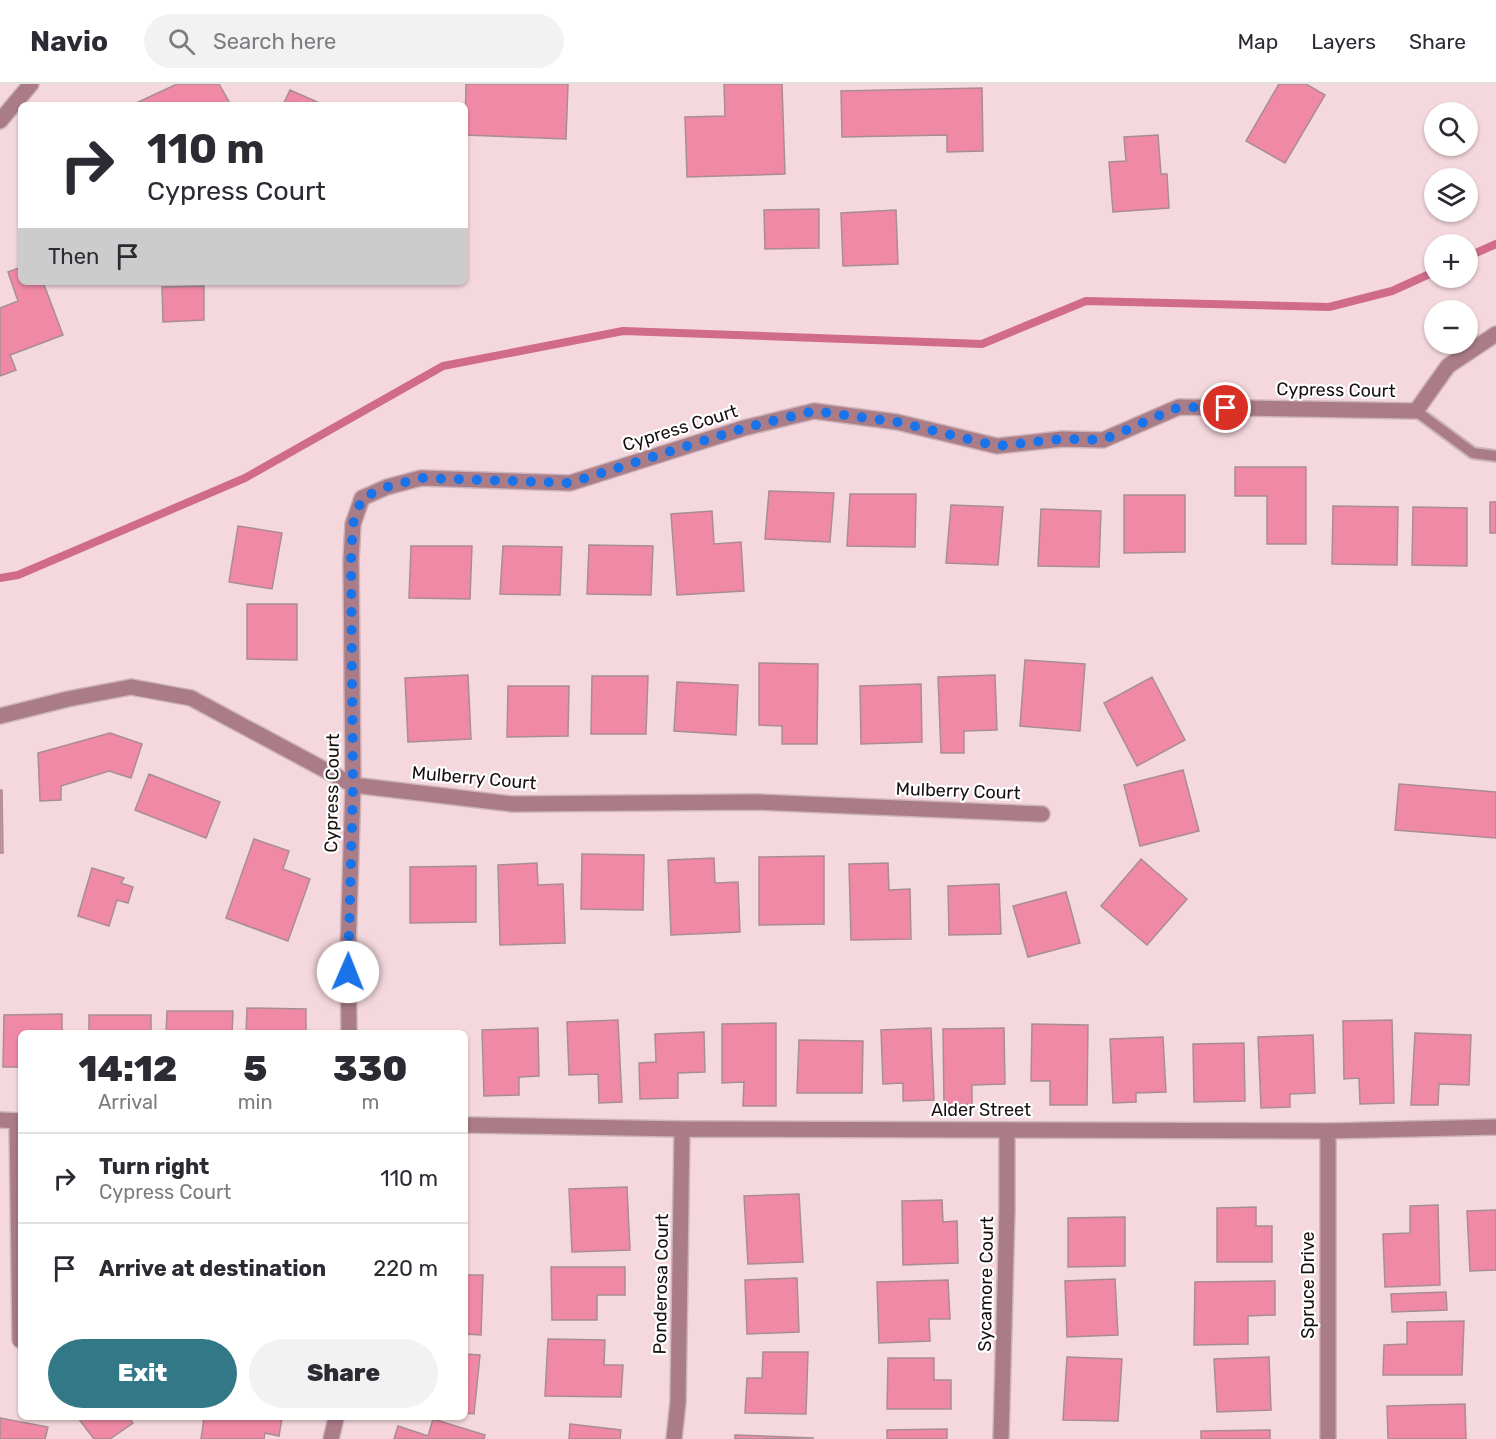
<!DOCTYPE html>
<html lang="en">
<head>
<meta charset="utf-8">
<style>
  :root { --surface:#fff; --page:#f2f2f3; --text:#2b2b33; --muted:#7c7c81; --line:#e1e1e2; --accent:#337886 }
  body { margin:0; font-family:Rubik,sans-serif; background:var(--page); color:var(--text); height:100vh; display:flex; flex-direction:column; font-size:22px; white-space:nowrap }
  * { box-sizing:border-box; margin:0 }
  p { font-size:20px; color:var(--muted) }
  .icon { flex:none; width:33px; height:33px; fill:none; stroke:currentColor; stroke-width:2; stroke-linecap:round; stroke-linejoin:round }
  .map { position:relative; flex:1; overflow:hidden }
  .details { position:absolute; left:18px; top:946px; width:450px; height:390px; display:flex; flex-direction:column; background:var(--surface); border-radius:9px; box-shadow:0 2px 4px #0004 }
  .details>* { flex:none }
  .top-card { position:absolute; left:18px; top:18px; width:450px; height:183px; border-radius:9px; box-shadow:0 2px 4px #0004; background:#fff; color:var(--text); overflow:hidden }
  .fabs { position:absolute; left:1424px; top:18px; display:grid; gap:12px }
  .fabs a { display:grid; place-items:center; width:54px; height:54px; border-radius:50%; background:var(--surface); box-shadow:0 2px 4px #0004; font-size:30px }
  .pin { position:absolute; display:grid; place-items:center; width:51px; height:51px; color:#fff; margin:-26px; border:3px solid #fff; border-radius:50%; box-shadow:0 2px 6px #0007 }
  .me { position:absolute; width:66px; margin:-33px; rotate:1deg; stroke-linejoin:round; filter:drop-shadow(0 0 4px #0008) }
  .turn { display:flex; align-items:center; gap:21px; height:126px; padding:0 30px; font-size:27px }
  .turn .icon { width:78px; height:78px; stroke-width:2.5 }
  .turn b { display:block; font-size:42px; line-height:51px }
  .then { display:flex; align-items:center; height:57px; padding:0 30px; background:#0003; gap:12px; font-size:22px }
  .eta { display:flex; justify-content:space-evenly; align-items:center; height:102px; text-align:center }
  .eta b { font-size:36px; font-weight:800; line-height:42px }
  .cta { display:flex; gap:12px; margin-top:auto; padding:12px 30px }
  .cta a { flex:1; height:69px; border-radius:36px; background:var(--accent); color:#fff; font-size:24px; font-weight:800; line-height:69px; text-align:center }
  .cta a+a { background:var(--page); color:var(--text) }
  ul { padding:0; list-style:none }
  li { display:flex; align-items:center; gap:18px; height:90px; padding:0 30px; border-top:2px solid var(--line) }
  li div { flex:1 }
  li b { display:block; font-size:22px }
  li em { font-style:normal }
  header { display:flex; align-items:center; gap:36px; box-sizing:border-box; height:84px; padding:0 30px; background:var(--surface); border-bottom:2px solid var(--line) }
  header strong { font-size:28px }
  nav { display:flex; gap:33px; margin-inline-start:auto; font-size:21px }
  .search { width:420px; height:54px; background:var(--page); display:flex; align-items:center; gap:15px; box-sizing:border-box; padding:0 21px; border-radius:33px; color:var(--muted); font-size:22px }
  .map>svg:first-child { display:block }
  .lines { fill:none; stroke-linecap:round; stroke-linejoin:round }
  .stream { stroke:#d06b89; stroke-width:8 }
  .building { fill:#f089a6; stroke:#a88d93; stroke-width:1.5 }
  .service-casing { stroke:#cdb4b9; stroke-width:14 }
  .minor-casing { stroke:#cdb4b9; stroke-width:18 }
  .service { stroke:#aa7c88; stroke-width:10 }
  .minor { stroke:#aa7c88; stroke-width:15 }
  .route { stroke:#1a73e8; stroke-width:10; stroke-dasharray:0 18 }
  .labels { text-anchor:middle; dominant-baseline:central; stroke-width:4.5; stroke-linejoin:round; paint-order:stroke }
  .street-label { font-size:18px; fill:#190f11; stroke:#fff }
</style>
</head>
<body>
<header>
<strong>Navio</strong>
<div class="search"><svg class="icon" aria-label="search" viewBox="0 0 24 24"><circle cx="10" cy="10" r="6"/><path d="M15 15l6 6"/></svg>Search here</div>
<nav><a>Map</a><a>Layers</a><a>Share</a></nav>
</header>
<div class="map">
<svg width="1496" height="1355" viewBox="0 0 1496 1355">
  <rect width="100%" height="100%" fill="#f5d8de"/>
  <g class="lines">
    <path class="stream" d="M1467,173L1496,160
      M0,494L18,491L245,394L443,282L623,247L982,260L1086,217L1329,223L1392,207L1434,188"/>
  </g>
  <path class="building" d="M177,0H219L231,21H132Z
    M466,0H568L566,55L465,51Z
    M724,0H782L785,90L687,93L685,33L725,32Z
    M1279,0H1306L1325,11L1285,79L1246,57Z
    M982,4L983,67L947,68V51L842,53L841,7Z
    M290,6L324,21H283Z
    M1158,51L1161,90H1167L1169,124L1113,128L1109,78L1126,77L1124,53Z
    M819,125V164L765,165L764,126Z
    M896,126L898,180L843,182L841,129Z
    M21,183V198H43L63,251L10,271L16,286L0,292V224L18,217L8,188Z
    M204,202V236L163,238L162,203Z
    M1235,383H1306V460H1267V412H1235Z
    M769,407L834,409L830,458L765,455Z
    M850,410H916L915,463L847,462Z
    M1124,411H1185V468L1124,469Z
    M1490,418H1496V449H1490Z
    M951,421L1003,423L998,481L946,479Z
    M1333,422L1398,423L1397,481L1332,480Z
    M1413,423L1467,424V482L1412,481Z
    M1041,425L1101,427L1099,483L1038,482Z
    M712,427L714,460L741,458L744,507L677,511L671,430Z
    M238,442L282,449L272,505L229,498Z
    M589,461L653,462L651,511L587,510Z
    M411,462H472L470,515L409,514Z
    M503,462L562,463L560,511L500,510Z
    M247,520H297V576L247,575Z
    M1025,576L1085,580L1080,647L1020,642Z
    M759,579L818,580L817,660H782V642L759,641Z
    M468,591L471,655L408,658L405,594Z
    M995,591L997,646L964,647V669H941L938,593Z
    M592,592H648L646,650H591Z
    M1152,593L1185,656L1137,682L1104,619Z
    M677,598L738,601L736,651L674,647Z
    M921,600L922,658L861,660L860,602Z
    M508,602H569L568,652L507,653Z
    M110,649L142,660L131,694L109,687L61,702V716L40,717L38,669Z
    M1183,686L1199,747L1140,762L1124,701Z
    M149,690L220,718L206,754L135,726Z
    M1399,700L1496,708V754L1395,746Z
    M0,706H2L3,769H0Z
    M254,755L289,767L283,785L310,795L288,857L226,834Z
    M582,770L644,771L643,826L581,825Z
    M824,772V840L759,841V773Z
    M714,774L715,799L738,798L740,848L671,851L668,776Z
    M1141,775L1187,815L1147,861L1101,822Z
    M537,779L538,801L563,800L565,859L500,861L498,781Z
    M888,779L889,806L910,805L911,855L851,856L849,780Z
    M476,782V838L410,839V783Z
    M92,784L124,794L121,799L133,803L128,819L117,816L109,842L78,832Z
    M999,800L1001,850L949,851L948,802Z
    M1066,808L1080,859L1028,873L1013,822Z
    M247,924L306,925V950H246Z
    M167,927H233L232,950H166Z
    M62,930V950H21V983H3L4,931Z
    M89,931H151V950H89Z
    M618,936L622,1018L599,1019L598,990L569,991L567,938Z
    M1392,936L1394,1019L1360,1020L1359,994L1344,995L1343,937Z
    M776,939V1022H743L744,998L722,999V940Z
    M1032,940L1088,941L1087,1021H1050V997H1031Z
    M538,944L539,992L519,993V1011L484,1012L482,946Z
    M931,944L934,1016L903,1017V999L883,1000L881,946Z
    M1004,944L1005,1000L972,1001V1020L944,1021L943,945Z
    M704,948L705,988L678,989V1014L640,1015L639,979L656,978L655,950Z
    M1415,949L1471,951L1469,1001L1439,1000L1438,1021H1411Z
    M1313,951L1315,1009L1290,1010V1023L1261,1024L1258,953Z
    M1163,953L1166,1008L1136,1009V1018L1113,1019L1110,955Z
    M799,956L863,957L862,1009H797Z
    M1244,959L1245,1017L1194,1018L1193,960Z
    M627,1103L630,1166L572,1168L569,1105Z
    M799,1110L803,1178L748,1180L744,1112Z
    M942,1116L943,1138L957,1137L958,1179L903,1181L902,1117Z
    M1438,1121L1440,1201L1385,1203L1383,1150L1410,1149V1122Z
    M1256,1123V1142H1272V1178H1217V1124Z
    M1496,1126V1186L1470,1187L1467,1127Z
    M1125,1133V1182L1068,1183V1134Z
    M551,1183H625V1211H597V1236H552Z
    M465,1191H483L481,1251L465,1250Z
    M797,1194L799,1248L747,1250L745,1196Z
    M1115,1195L1118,1251L1067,1253L1065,1197Z
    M948,1196L950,1235H929L930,1257L879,1259L877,1198Z
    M1275,1197V1231L1248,1232V1260L1194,1261L1195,1198Z
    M1446,1208L1447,1226L1392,1228L1391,1210Z
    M1464,1237L1462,1291H1383L1384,1261L1407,1260V1238Z
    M548,1255L605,1256L604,1281H623L621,1313L545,1312Z
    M763,1268H808L806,1330L745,1329L747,1294H762Z
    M465,1270L480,1271L474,1330L465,1329Z
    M1067,1273L1122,1275L1118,1337L1063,1336Z
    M1269,1273L1271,1326L1217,1328L1214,1275Z
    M888,1274H934V1296H951V1325H887Z
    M1465,1320L1466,1355H1388L1387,1322Z
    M0,1334L48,1343L45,1355H0Z
    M78,1334H129L133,1339L110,1355H94Z
    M204,1334H282L279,1352L265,1349L264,1355H201Z
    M433,1335L485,1351L484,1355H394L398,1342L428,1352Z
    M570,1340L621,1346L620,1355H569Z
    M947,1345V1355H887V1346Z
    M1270,1346V1355H1201V1347Z
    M735,1351L814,1354L735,1355Z"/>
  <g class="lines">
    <defs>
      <path id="service" d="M1416,327L1473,369L1496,372"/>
      <path id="minor" d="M0,37L31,0
        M0,632L68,615L131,603L191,614L353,701L512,720L757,718L1042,730
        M349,950L348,867L353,701L351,476L353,440L362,414L387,403L421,394L570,399L744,344L814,327L897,338L997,362L1062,355L1103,356L1179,323L1416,327L1448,282L1496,250
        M0,1036L21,1037
        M17,1037L20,1256
        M465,1041L682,1045L1328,1047L1496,1043
        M1328,1047V1355
        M331,1355L336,1334
        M674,1355L678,1318L682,1045
        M1001,1355L1007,1125V1046"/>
    </defs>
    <use href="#service" class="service-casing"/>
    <use href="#minor" class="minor-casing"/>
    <use href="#service" class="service"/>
    <use href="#minor" class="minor"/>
  </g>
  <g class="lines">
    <path class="route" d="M348,888L353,700L351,476L353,440L362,414L387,403L421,394L570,399L744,344L814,327L897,338L997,362L1062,355L1103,356L1179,323L1226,324"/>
  </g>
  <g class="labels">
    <g class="street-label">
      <text transform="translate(1336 306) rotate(1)">Cypress Court</text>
      <text transform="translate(680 344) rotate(-17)">Cypress Court</text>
      <text transform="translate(474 694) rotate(5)">Mulberry Court</text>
      <text transform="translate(958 707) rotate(2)">Mulberry Court</text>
      <text transform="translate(332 709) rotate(-89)">Cypress Court</text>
      <text x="981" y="1026">Alder Street</text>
      <text transform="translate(661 1200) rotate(-89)">Ponderosa Court</text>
      <text transform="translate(986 1200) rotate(-89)">Sycamore Court</text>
      <text transform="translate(1308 1201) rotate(-90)">Spruce Drive</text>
    </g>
  </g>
</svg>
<div class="fabs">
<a><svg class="icon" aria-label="search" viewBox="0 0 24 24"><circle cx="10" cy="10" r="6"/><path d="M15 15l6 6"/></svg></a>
<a><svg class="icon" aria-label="layers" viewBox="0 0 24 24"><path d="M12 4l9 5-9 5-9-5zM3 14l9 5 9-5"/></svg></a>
<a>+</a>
<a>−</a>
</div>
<div class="pin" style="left:1226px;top:324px;background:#d93025"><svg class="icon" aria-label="arrive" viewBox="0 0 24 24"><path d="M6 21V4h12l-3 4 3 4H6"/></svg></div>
<svg class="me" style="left:348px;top:888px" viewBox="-20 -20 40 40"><circle r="19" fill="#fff"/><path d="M0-13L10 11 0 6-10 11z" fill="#1a73e8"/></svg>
<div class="top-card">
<div class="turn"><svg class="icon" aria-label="right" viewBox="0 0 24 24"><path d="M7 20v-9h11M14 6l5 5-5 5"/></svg><div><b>110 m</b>Cypress Court</div></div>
<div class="then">Then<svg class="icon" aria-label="arrive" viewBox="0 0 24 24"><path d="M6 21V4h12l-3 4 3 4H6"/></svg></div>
</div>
<section class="details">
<div class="eta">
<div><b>14:12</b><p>Arrival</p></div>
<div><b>5</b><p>min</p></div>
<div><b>330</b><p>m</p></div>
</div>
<ul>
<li><svg class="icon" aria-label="right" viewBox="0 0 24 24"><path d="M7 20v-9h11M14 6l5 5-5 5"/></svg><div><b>Turn right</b><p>Cypress Court</p></div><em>110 m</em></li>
<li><svg class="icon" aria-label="arrive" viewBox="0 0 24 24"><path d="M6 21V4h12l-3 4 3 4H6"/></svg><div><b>Arrive at destination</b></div><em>220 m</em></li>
</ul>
<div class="cta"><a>Exit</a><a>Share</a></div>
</section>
</div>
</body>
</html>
